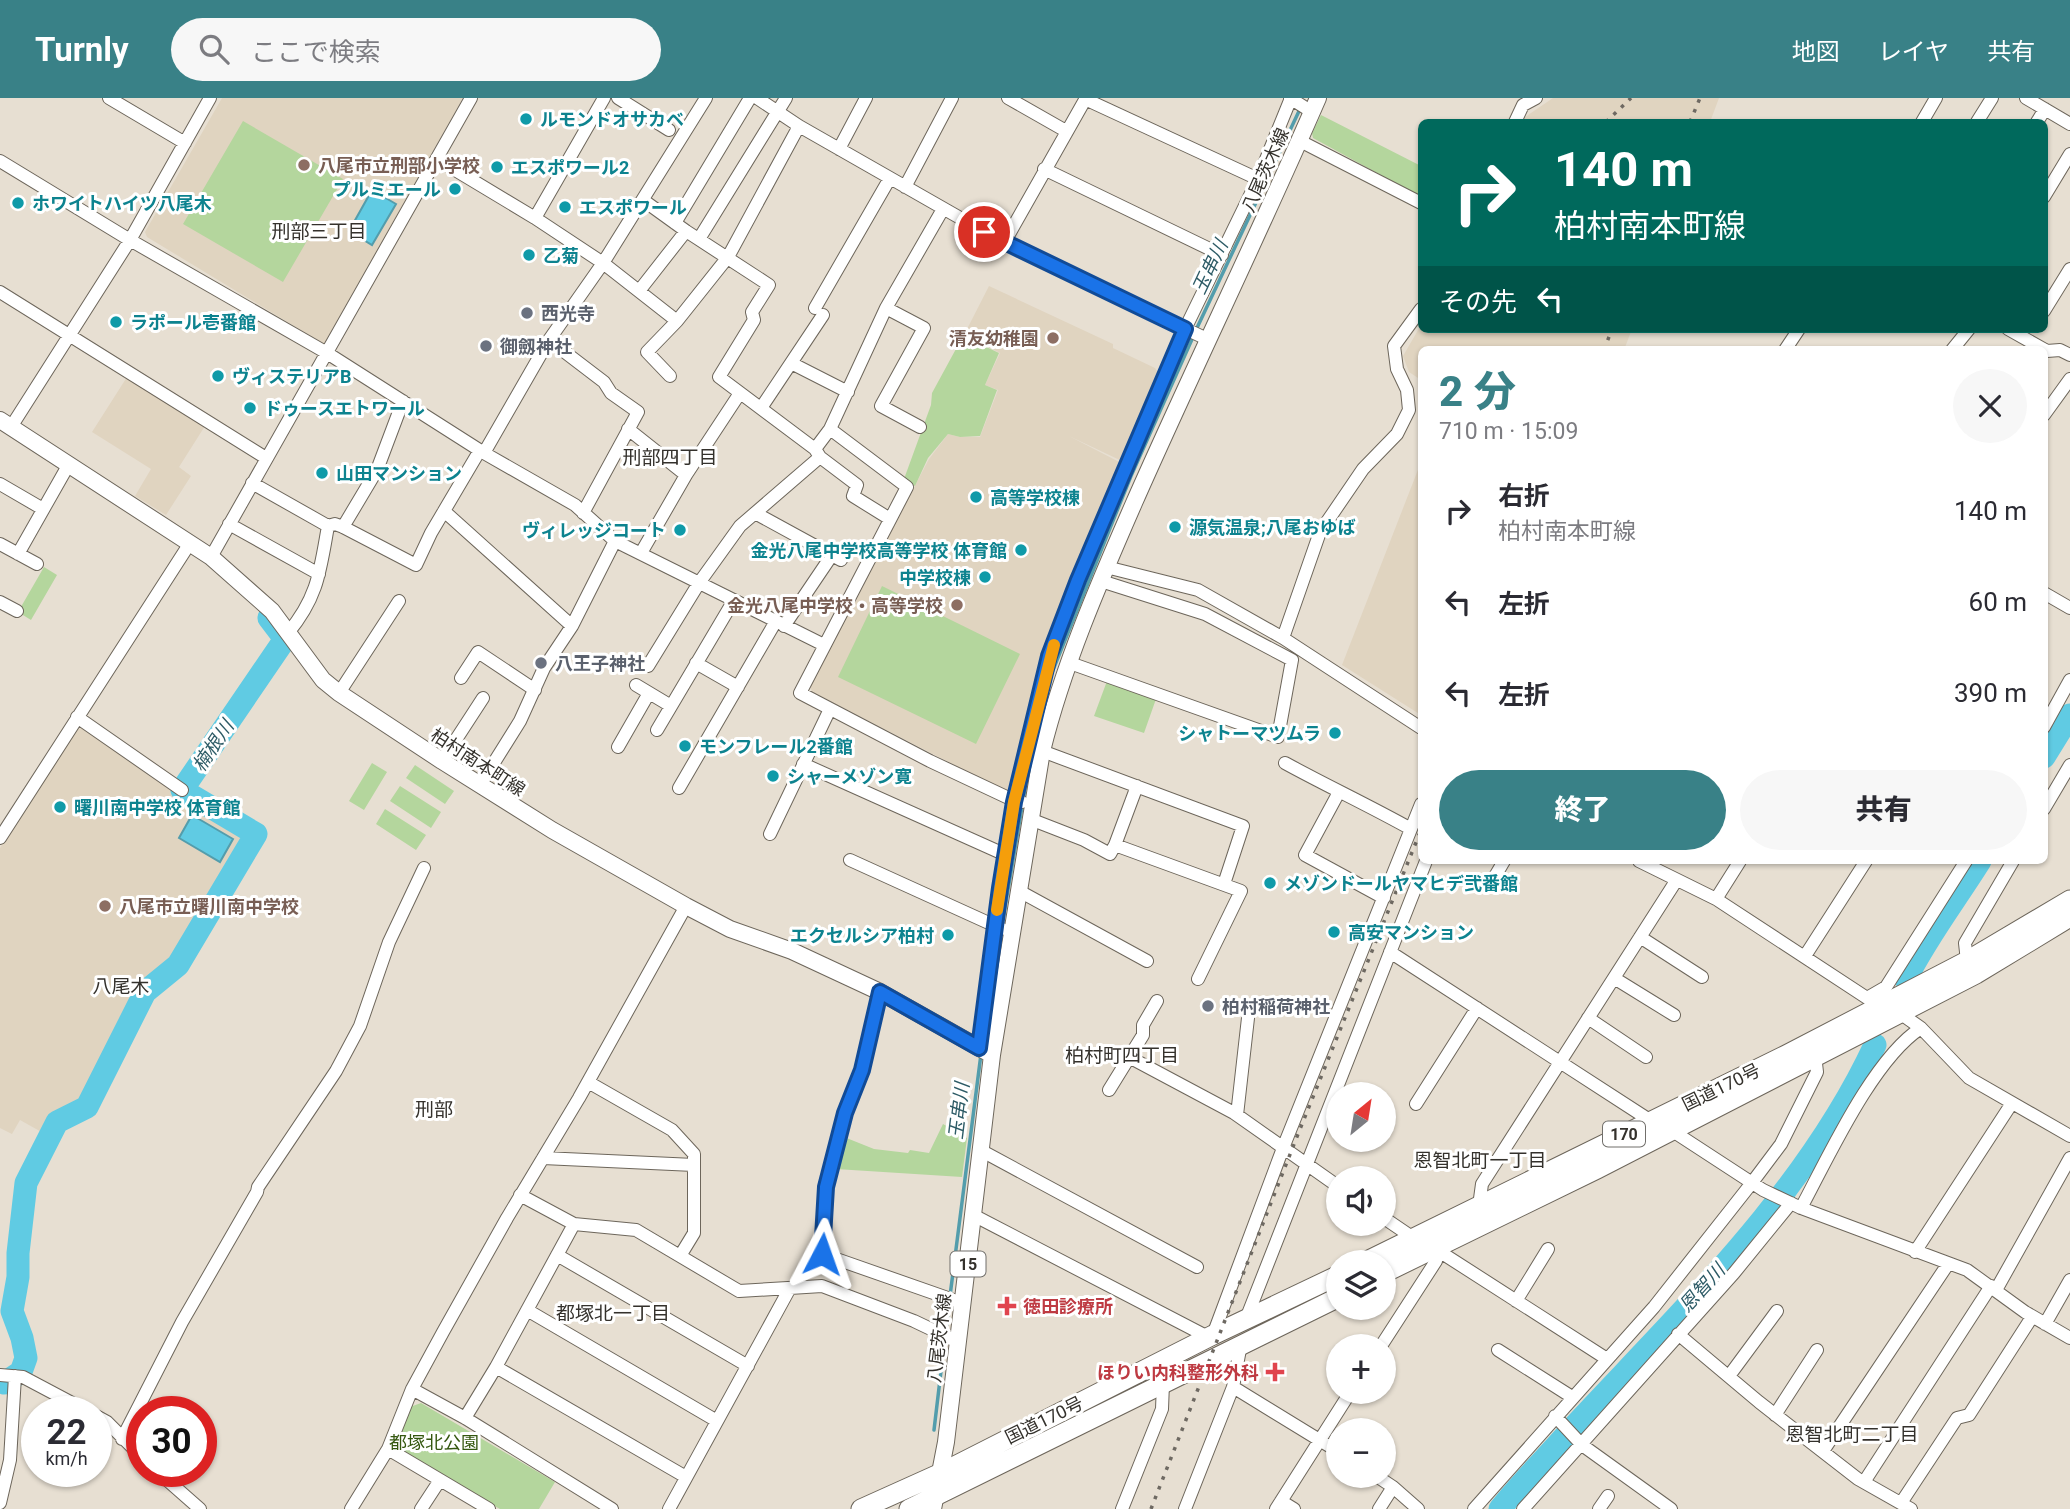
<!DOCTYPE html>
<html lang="ja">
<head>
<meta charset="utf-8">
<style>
  :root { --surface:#fff; --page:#f7f7f7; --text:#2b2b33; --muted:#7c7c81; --accent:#398187 }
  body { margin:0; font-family:Roboto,"Noto Sans JP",sans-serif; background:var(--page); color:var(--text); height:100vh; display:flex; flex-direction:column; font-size:26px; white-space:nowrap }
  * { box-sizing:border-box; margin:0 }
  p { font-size:23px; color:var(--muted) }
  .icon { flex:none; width:38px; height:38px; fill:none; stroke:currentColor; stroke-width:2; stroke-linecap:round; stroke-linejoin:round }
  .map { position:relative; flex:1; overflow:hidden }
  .drawer { position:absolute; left:1418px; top:248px; width:630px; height:518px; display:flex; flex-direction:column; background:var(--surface); border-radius:10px; box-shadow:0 2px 5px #0004 }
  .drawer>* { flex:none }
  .hud { position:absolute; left:1418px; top:21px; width:630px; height:214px; border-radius:10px; box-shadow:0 2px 5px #0004; background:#00695c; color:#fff; overflow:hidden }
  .needle { width:46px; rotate:30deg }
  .fabs { position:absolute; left:1326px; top:984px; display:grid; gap:14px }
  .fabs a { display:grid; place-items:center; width:70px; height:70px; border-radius:50%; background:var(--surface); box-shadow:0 2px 5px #0004; font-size:35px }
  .speed { position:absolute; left:21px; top:1298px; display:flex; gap:14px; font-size:35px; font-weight:700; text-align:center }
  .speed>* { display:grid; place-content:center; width:91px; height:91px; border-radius:50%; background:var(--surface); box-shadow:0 2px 5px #0004; line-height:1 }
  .speed small { font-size:18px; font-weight:400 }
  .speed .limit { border:10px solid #d22; background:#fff; color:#111 }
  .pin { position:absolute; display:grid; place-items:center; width:60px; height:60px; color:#fff; margin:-30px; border:4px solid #fff; border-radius:50%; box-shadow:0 2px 7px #0007 }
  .me { position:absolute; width:77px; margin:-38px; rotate:4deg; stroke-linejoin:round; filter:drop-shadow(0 0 5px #0008) }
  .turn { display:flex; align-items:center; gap:24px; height:147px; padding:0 21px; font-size:32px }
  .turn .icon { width:91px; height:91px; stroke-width:2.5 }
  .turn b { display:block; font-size:49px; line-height:60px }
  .then { display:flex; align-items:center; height:66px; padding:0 21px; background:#0003; gap:14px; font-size:26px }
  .round { display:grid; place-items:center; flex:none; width:74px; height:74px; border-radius:37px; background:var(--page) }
  .summary { display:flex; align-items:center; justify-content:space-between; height:119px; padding:0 21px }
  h1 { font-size:42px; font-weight:800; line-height:52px; color:var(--accent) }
  .action { display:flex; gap:14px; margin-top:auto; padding:14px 21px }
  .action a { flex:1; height:80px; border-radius:42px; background:var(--accent); color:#fff; font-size:28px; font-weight:800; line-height:80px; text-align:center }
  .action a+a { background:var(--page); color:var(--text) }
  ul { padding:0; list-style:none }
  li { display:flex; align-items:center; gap:21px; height:91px; padding:0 21px }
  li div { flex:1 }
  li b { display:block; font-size:26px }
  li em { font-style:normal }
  header { display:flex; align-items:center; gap:42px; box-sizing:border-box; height:98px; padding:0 35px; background:var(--accent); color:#fff }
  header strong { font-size:33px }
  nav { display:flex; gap:38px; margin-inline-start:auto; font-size:24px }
  .search { width:490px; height:63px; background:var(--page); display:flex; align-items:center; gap:18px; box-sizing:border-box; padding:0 24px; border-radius:38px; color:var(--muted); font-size:26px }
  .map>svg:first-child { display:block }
  .built { fill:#e0d4c0 }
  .green { fill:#b4d69d }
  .water { fill:#60cbe3; stroke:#539dac; stroke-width:2 }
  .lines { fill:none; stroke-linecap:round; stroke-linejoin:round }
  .stream { stroke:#539dac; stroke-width:3.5 }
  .river { stroke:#60cbe3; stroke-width:23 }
  .minor-casing { stroke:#6d665b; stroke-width:14 }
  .major-casing { stroke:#6d665b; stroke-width:18 }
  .highway-casing { stroke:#6d665b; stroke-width:21 }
  .minor { stroke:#fff; stroke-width:12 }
  .major { stroke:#fff; stroke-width:16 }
  .highway { stroke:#fff; stroke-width:19 }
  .rail { stroke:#6e6962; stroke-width:3.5; stroke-dasharray:3.5 7; stroke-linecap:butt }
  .route-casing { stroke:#114b97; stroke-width:18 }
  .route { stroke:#1a73e8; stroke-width:12 }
  .slow { stroke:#f59e0b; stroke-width:12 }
  .culture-dot { fill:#0f9aa8; stroke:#fff; stroke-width:2.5 }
  .education-dot { fill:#8d6e63; stroke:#fff; stroke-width:2.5 }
  .worship-dot { fill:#6b7280; stroke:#fff; stroke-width:2.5 }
  .health-dot { fill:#e0444e; stroke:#fff; stroke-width:2.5 }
  .labels { text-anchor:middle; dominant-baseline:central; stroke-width:6; stroke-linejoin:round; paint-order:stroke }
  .shield { fill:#fff; stroke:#716f6b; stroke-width:2 }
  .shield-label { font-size:16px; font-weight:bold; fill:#34312c }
  .culture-label { font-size:18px; font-weight:bold; fill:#0d838f; stroke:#fff; text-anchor:start }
  .education-label { font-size:18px; font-weight:bold; fill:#785e54; stroke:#fff; text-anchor:start }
  .street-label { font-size:18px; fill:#34312c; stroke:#fff }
  .worship-label { font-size:18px; font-weight:bold; fill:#5b616d; stroke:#fff; text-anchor:start }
  .health-label { font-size:18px; font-weight:bold; fill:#be3a42; stroke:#fff; text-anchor:start }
  .park-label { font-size:18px; fill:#34570f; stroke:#fff }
  .neighbourhood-label { font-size:19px; fill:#34312c; stroke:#fff }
  .water-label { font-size:19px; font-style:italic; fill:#2d5b66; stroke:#fff }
</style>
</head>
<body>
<header>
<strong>Turnly</strong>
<div class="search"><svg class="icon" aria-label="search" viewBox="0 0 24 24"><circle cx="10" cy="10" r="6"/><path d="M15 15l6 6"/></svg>ここで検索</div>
<nav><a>地図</a><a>レイヤ</a><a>共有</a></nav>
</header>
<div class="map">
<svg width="2070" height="1411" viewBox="0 0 2070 1411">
  <rect width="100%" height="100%" fill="#e7dfd2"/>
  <path class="built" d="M222,0H463L324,246L147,139L145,134Z
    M1553,0H1719L1710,24H1521L1522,21Z
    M989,188L1113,246V250L1155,270L1161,279L1124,364L1069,338L1127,368L1074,484L1011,696L812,594L810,587L929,361L948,336L960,339H980L998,292L985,287L1000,255L964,237Z
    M1421,227V231H1632L1624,252H1421V282L1409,274L1403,258Z
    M127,279L205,328L179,369L191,378L166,417L135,398L151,371L92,334Z
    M1421,364V617L1342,567Z
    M83,630L181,699L252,738L175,866L143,892L87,1002L54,1022L45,1036L20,1022L12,1036L0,1030V750L77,631Z"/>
  <path class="green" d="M1321,17L1421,68V99L1313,40L1312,35Z
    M243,23L343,81L283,184L183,126Z
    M963,238L999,255L985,287L997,292L980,338L960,339L948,336L928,360L915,388L904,381L931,307L932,295Z
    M44,469L57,477L31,522L18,514Z
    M882,488L1020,556L976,646L838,579Z
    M1107,583L1156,601L1144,635L1094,618Z
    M372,665L387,674L364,712L349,703Z
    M415,667L454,693L445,706L406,680Z
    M400,688L441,714L431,730L390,703Z
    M385,711L426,737L416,752L376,726Z
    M943,1026L967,1040L962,1079L836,1071L844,1039L874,1051L908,1055L910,1052L929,1055Z
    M421,1305L555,1384L539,1411H500L398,1353L393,1345L410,1309Z"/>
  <path class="water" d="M372,92L396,106L372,147L349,133Z
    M192,717L233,741L220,764L179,740Z"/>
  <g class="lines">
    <path class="stream" d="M1196,232L1300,11
      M1051,577L1131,378L1193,239
      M1002,827L1027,679
      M950,1198L981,956
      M934,1332L949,1206"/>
    <path class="river" d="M2044,659L2070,617
      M1906,881C1927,839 1955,803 1980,763
      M0,1284L4,1285L21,1274L26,1260L22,1240L12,1213L18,1179V1155L26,1085L57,1024L87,1009L145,894L178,867L256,736L182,692L285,541L269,520
      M1500,1411C1521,1385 1545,1361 1567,1336C1677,1217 1806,1096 1875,947"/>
    <defs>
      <path id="minor" d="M109,0L185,45
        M618,0L669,32
        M757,0L799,28L1004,145L1207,241
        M1008,0L1066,33
        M1290,0L1312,14
        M2026,0L2070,26
        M1085,1L1258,81
        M1515,24L1523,7L1536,0
        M1922,24L1936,0
        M1977,24L1992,0
        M2037,24L2045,11
        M1300,43L1421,105
        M839,51L866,0
        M437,61L535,120L603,165L677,223
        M0,63L130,142L327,255L484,355L575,407L615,443L824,547
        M1044,71L1222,157
        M905,89L952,0
        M2044,99L2070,56
        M643,102L686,133L769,187L752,214L754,222L719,279L815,351L820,359L857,387L853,398L890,421
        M535,120L604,0
        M675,125L750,0
        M699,141L786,0
        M1004,145L1086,0
        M639,193L686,133
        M0,194L266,360
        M815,210L890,80
        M886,210L924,230L881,308L920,329
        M2044,213L2070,171
        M2008,231L2047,253L2060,252L2070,257
        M549,242L604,284L611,295L638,314L583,415
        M1785,252L1799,231
        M1952,252L1969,231
        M791,265L848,294
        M670,278L647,254L677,223L728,159L799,28
        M761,310L823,217
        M2044,317L2070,281
        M11,329L130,142L210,0
        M628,331L686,377
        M830,331L907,389L800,595L930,663L1015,703L1022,704
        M815,351L830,331L886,210L943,111
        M484,355L549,242L603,165L706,0
        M252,385L328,428L335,426L343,429L416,467L431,435L480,352
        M0,386L43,411
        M444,413L572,528
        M755,415L841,462
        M229,426L319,476
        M343,429L377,372L403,303
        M0,446L37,466
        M641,455L686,377L740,295
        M18,456L69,366
        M211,459L471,0
        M1106,469L1198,492L1283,540L1421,630
        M2044,495L2070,510
        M0,504L17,513
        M784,528L832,457
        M288,535C318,499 320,473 328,428
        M1283,540L1320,434L1363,371L1397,336L1409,312L1407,292L1397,271L1394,248L1421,211
        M696,565L738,589
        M1070,565L1278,639L1292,562L1205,516L1101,483
        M648,568L699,485L740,428L820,359
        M461,580L478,554L535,592
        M636,587L671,608
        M339,595L399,503
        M77,619L182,692
        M2044,629L2070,582
        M657,632L734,502
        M618,649L649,595
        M1042,653L1243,728L1224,786
        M442,663L483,600
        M1285,665C1327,688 1370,708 1411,731
        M803,666L1006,757
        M480,687L520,623L544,570L572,528L615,443
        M679,690L776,523
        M1339,694L1305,757L1384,800
        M2044,711L2070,667
        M1030,721L1084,742L1110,756L1115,747L1241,793L1198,881
        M770,736L830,611
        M0,740L190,445
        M1115,747L1137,688
        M850,762L1002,831
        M1639,763L1716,801L1867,900L1900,915L1921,930L1969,980L2070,1038
        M1494,780L1504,763
        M1019,793L1147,863
        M1716,801L1740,763
        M1640,839L1702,879
        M1390,854L1651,1023
        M1805,858L1866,763
        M1967,863L1965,845L2013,763
        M1614,880L1674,917
        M880,894L862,972L845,1015L826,1089L822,1156L962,1205
        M1867,900L1886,889L1966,763
        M1588,920L1646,959
        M979,950L1000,790L1015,703L1049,558L1078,482L1185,231L1258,81L1291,0
        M1129,959L1234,1015L1339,1089
        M588,984L672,1032L694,1056V1135L680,1158
        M1109,992L1143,937V927L1157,903
        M1416,1006L1477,910
        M1237,1017L1248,920
        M1671,1032L1763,1092L1801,1110L1967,1172L2025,1214L2070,1240
        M982,1053L1197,1169
        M543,1060L694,1067
        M520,1097L574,1126L636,1132L739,1193L822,1188L914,1223L958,1244
        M1479,1108L1482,1086L1676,783
        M1801,1110C1829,1058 1873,961 1921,930
        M975,1118L1208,1239
        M1434,1150L1607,1261
        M1915,1154L2012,1005
        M557,1157L748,1268
        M1996,1192L2070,1060
        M1516,1203L1548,1151
        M527,1212L717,1323
        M1246,1221L1426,763
        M2045,1226L2070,1182
        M1678,1236L1759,1304L1858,1381L1911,1411
        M1213,1237L1283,1050L1421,706
        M1381,1248L1436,1163L1431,1152L1384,1120
        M1498,1252L1572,1299
        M496,1269L686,1379
        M0,1277L23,1279L89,1314
        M1729,1278L1777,1213
        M1233,1289L1339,1354
        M412,1291L465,1320L612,1411
        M1775,1317L1817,1252
        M96,1318L107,1324L142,1359
        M1555,1318L1582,1347L1671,1411
        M465,1320L496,1269L574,1126
        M122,1341L182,1224L257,1094L258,1089L336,973L360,928L389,844L424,770
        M388,1351L489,1411
        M1823,1353L1948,1166
        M158,1374L200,1411
        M1375,1377L1393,1389L1418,1411
        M1864,1384L1991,1188
        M1281,1403L1294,1411
        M0,1405L10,1362L15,1278
        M1901,1405L1957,1320L1969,1317L2032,1219
        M351,1411L388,1351L412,1291L443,1234L507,1120L579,1000L686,808
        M421,1411L440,1382
        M669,1411L790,1190
        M1122,1411L1162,1311L1163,1285L1157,1267
        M1185,1411L1233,1289L1241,1246
        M1276,1411L1351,1293
        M1379,1411L1393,1389
        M1474,1411L1654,1209L1751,1086L1781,1046L1817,974L1815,957
        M1523,1411L1734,1175L1791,1105
        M1599,1411L1608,1398"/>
      <path id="major" d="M0,322L211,459L272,513L323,582L339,595L442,663L552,732L686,808L730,831L792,853L880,894L992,957
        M933,1411L946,1344L992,957L1042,653C1063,568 1099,485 1134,405C1194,269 1259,136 1318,0"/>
      <path id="highway" d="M1365,1164L1786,957L1967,863L2070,802
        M1384,1175L1597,1071L1976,876L2070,819
        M861,1411L941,1375L1213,1237L1339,1177
        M909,1411L1339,1199"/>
    </defs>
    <use href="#minor" class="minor-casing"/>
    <use href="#major" class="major-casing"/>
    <use href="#highway" class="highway-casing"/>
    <use href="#minor" class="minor"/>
    <use href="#major" class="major"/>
    <use href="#highway" class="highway"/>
    <path class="rail" d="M1606,24L1631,0
      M1690,24L1700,0
      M1604,252L1612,231
      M1151,1411L1298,1036L1421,732"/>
  </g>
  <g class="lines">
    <defs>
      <path id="route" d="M822,1156L826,1089L845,1015L862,972L880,894L979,950L1000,790L1014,704L1049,558L1078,482L1185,231L984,134"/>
    </defs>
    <use href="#route" class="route-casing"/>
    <use href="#route" class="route"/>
    <path class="slow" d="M997,812L1014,704L1054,547"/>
  </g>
  <g class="culture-dot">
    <circle cx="526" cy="21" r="7"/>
    <circle cx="497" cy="69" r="7"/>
    <circle cx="455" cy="91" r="7"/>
    <circle cx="18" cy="105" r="7"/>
    <circle cx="565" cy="109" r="7"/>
    <circle cx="529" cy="157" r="7"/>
    <circle cx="116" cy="224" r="7"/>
    <circle cx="218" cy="278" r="7"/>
    <circle cx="250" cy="310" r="7"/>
    <circle cx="322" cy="375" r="7"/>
    <circle cx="976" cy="399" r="7"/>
    <circle cx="1175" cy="429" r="7"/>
    <circle cx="680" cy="432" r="7"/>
    <circle cx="1021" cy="452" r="7"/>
    <circle cx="985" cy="479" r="7"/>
    <circle cx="1335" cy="635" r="7"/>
    <circle cx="685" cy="648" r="7"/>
    <circle cx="773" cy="678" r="7"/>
    <circle cx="60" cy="709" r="7"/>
    <circle cx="1270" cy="785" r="7"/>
    <circle cx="1334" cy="834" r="7"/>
    <circle cx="948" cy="837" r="7"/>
  </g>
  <g class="education-dot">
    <circle cx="304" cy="67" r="7"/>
    <circle cx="1053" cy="240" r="7"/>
    <circle cx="957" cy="507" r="7"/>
    <circle cx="105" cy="808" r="7"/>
  </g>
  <g class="worship-dot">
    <circle cx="527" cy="215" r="7"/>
    <circle cx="486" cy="248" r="7"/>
    <circle cx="541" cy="565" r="7"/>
    <circle cx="1208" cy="908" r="7"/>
  </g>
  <g class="health-dot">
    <path d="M1003.5 1197.5h7v7h7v7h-7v7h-7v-7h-7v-7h7z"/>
    <path d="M1271.5 1263.5h7v7h7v7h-7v7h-7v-7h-7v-7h7z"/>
  </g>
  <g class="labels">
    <g class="shield">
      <rect x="1603" y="1023.5" width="42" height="25" rx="5"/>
      <rect x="950.5" y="1153.5" width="35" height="25" rx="5"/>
    </g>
    <g class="shield-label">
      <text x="1624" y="1036">170</text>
      <text x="968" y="1166">15</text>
    </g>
    <g class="culture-label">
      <text x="540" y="21">ルモンドオサカベ</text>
      <text x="511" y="69">エスポワール2</text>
      <text x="441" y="91" text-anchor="end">プルミエール</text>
      <text x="32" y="105">ホワイトハイツ八尾木</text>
      <text x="579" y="109">エスポワール</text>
      <text x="543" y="157">乙菊</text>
      <text x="130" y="224">ラポール壱番館</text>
      <text x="232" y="278">ヴィステリアB</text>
      <text x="264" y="310">ドゥースエトワール</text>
      <text x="336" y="375">山田マンション</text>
      <text x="990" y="399">高等学校棟</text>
      <text x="1189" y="429">源気温泉;八尾おゆば</text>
      <text x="666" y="432" text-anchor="end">ヴィレッジコート</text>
      <text x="1007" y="452" text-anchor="end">金光八尾中学校高等学校 体育館</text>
      <text x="971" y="479" text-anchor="end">中学校棟</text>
      <text x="1321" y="635" text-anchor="end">シャトーマツムラ</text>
      <text x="699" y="648">モンフレール2番館</text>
      <text x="787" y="678">シャーメゾン寛</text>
      <text x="74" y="709">曙川南中学校 体育館</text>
      <text x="1284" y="785">メゾンドールヤマヒデ弐番館</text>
      <text x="1348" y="834">高安マンション</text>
      <text x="934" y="837" text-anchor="end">エクセルシア柏村</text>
    </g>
    <g class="education-label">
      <text x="318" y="67">八尾市立刑部小学校</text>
      <text x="1039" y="240" text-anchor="end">清友幼稚園</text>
      <text x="943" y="507" text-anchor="end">金光八尾中学校・高等学校</text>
      <text x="119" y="808">八尾市立曙川南中学校</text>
    </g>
    <g class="street-label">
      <text transform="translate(1265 72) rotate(-66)">八尾茨木線</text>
      <text transform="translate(478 664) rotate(33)">柏村南本町線</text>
      <text transform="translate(1721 989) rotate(-26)">国道170号</text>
      <text transform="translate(939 1240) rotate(-83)">八尾茨木線</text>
      <text transform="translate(1044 1322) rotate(-26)">国道170号</text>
    </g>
    <g class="worship-label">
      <text x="541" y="215">西光寺</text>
      <text x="500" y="248">御劔神社</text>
      <text x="555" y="565">八王子神社</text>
      <text x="1222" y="908">柏村稲荷神社</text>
    </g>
    <g class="health-label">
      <text x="1023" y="1208">徳田診療所</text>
      <text x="1259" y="1274" text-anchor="end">ほりい内科整形外科</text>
    </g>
    <g class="park-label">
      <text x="434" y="1344">都塚北公園</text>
    </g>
    <g class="neighbourhood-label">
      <text x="319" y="133">刑部三丁目</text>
      <text x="670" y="359">刑部四丁目</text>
      <text x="121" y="888">八尾木</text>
      <text x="1122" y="957">柏村町四丁目</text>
      <text x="434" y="1011">刑部</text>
      <text x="1480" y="1062">恩智北町一丁目</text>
      <text x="613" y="1215">都塚北一丁目</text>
      <text x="1852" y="1336">恩智北町二丁目</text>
    </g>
    <g class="water-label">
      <text transform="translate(1210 169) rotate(-65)">玉串川</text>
      <text transform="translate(213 648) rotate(-56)">楠根川</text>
      <text transform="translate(959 1013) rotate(-83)">玉串川</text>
      <text transform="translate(1702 1190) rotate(-48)">恩智川</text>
    </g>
  </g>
</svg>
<div class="fabs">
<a><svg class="needle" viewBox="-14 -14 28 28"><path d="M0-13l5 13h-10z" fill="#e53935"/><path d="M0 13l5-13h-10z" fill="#7c7c81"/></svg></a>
<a><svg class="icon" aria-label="sound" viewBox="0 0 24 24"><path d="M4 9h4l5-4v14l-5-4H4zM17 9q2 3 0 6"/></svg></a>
<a><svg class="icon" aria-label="layers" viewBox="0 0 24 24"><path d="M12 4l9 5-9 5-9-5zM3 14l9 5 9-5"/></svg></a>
<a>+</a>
<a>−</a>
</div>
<div class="speed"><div>22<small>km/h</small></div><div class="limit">30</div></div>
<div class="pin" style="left:984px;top:134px;background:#d93025"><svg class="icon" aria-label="arrive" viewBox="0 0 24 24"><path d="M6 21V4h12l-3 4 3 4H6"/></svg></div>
<svg class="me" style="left:822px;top:1156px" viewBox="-20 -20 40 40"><path d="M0-17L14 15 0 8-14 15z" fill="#1a73e8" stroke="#fff" stroke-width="4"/></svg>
<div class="hud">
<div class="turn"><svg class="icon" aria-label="right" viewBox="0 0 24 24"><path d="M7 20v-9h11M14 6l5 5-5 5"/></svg><div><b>140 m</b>柏村南本町線</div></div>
<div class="then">その先<svg class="icon" aria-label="left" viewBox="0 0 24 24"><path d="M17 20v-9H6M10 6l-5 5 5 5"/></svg></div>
</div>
<section class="drawer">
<div class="summary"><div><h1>2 分</h1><p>710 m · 15:09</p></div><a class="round"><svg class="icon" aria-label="close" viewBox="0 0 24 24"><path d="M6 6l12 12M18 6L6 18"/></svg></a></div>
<ul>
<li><svg class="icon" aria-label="right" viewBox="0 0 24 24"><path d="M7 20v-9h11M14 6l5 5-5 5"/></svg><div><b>右折</b><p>柏村南本町線</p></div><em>140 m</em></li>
<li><svg class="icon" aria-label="left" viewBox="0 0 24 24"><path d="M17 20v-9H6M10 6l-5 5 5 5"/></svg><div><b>左折</b></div><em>60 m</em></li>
<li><svg class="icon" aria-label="left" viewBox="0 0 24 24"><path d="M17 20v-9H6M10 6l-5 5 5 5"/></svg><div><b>左折</b></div><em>390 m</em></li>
</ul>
<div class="action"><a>終了</a><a>共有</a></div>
</section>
</div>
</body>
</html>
